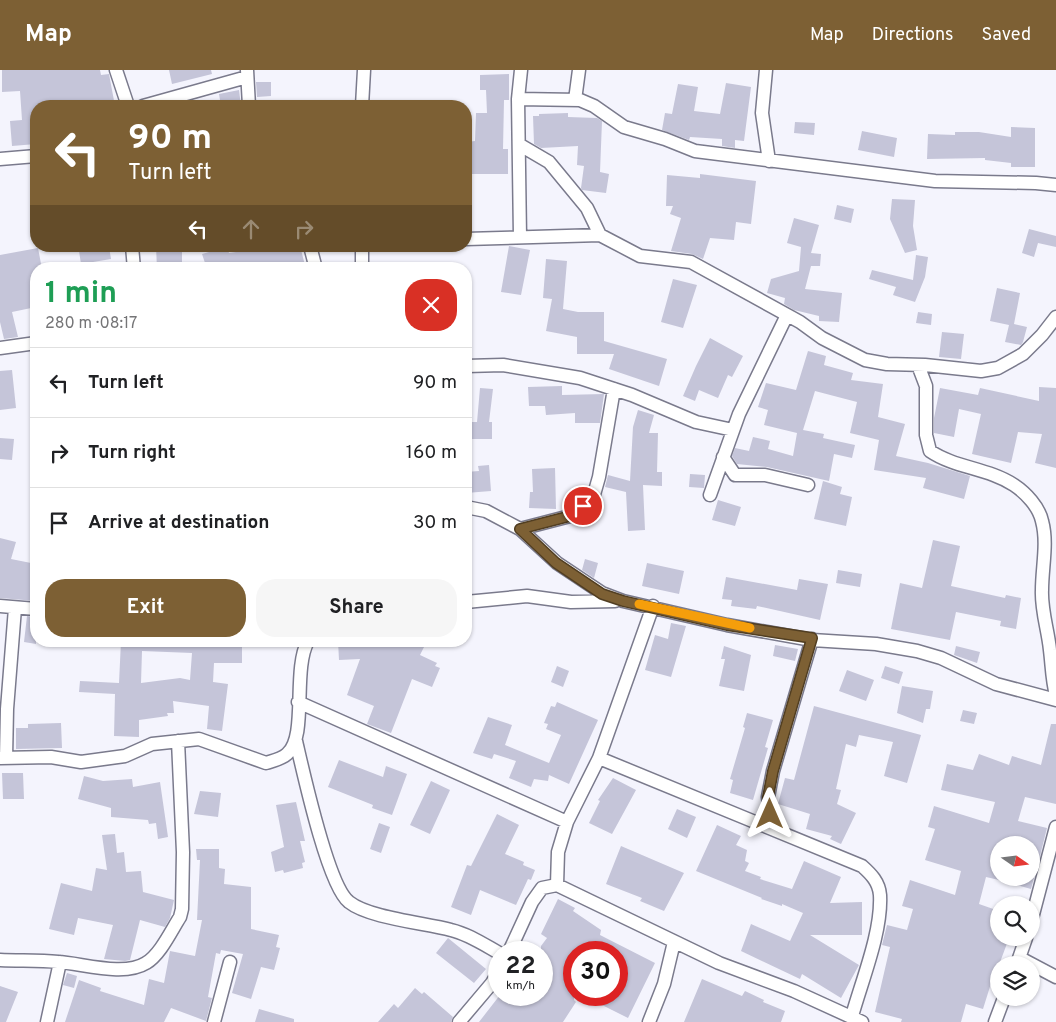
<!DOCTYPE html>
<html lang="en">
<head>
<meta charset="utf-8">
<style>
  :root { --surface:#fff; --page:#f6f6f6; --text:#202124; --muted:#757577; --line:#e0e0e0; --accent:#7d6034 }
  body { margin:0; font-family:Overpass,sans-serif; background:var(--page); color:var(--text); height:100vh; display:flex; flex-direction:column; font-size:19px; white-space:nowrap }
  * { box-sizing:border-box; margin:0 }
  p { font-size:16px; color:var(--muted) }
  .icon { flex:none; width:28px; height:28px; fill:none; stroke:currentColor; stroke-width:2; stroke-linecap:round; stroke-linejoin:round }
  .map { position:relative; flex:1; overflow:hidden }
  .drawer { position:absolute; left:30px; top:192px; width:442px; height:385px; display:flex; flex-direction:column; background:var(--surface); border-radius:20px; box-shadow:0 1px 4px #0004 }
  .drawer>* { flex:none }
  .banner { position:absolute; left:30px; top:30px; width:442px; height:152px; border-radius:20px; box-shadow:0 1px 4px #0004; background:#7d6034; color:#fff; overflow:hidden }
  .needle { width:32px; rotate:104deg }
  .buttons { position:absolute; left:990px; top:766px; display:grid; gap:10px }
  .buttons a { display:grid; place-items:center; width:50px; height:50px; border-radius:50%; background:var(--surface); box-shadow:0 1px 4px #0004; font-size:25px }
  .speed { position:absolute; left:488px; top:871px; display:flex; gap:10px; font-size:25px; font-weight:700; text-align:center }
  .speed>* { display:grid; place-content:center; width:65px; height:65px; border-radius:50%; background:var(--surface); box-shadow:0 1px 4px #0004; line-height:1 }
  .speed small { font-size:12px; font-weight:400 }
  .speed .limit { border:8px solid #d22; background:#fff; color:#111 }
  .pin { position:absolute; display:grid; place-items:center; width:42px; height:42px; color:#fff; margin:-21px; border:2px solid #fff; border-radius:50%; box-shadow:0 1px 5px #0007 }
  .me { position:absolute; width:55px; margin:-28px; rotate:0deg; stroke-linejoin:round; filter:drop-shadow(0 0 4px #0008) }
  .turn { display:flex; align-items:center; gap:18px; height:105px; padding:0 15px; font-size:22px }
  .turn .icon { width:65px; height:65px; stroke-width:2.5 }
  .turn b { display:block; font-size:35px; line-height:42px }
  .lanes { display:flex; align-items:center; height:48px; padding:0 15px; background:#0003; justify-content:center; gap:25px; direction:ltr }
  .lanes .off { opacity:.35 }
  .round { display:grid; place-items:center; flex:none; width:52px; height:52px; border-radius:20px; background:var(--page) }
  .headline { display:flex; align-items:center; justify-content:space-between; height:85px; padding:0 15px }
  h1 { font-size:30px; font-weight:700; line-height:38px; color:#1e9e55 }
  .cta { display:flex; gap:10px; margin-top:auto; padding:10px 15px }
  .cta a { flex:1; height:58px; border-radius:20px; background:var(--accent); color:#fff; font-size:20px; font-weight:700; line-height:58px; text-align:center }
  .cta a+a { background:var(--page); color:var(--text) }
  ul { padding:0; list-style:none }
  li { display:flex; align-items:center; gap:15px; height:70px; padding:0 15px; border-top:1px solid var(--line) }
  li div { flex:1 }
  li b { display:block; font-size:19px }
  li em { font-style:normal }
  header { display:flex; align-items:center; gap:30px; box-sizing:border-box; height:70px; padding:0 25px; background:var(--accent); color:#fff }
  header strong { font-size:24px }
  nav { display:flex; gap:28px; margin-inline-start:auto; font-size:18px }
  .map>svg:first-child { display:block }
  .building { fill:#c5c5d9; fill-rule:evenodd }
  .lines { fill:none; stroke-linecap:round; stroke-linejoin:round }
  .street-casing { stroke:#7a7a8c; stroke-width:15 }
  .street { stroke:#fff; stroke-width:12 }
  .route-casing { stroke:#513e22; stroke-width:12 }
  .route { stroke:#7d6034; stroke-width:9 }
  .slow { stroke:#f59e0b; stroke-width:9 }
</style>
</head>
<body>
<header>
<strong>Map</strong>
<nav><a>Map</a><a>Directions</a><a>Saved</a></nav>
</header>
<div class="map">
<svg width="1056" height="952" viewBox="0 0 1056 952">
  <rect width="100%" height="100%" fill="#f4f4fd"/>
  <path class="building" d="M2,0H100L101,5L109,4L115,36H36V74L12,76L10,51L22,50L20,21L2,22Z
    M169,0H211L212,4L172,14Z
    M509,4V30H504L503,79H508V104H466V72L475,71L476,43H487L486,20H480V5Z
    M256,12H271V26L257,27Z
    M726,13L751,17L744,71L735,70V78L722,76V69L690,67L689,70L662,60L665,43L672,44L678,14L698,17L694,41L720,44Z
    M239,20L241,36H221L219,24Z
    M568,43V47L597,48L602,51L600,102L609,104L606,123L582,120L581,118L584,96L577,95L578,76L541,78L534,74L533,46H539V44Z
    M795,52L815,53L814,65L794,63Z
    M1011,57L1035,58V97H1011V93L985,90V88L927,89L928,64L955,65V62H979L1011,67Z
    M862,61L897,68L894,87L858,80Z
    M700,104L756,111L751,154L736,152L734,170L710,168L703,189L692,184L671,181L681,148L670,144L673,136H666L667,105L700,108Z
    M892,129L915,130L913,156L917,180L905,183L890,149Z
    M837,135L854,139L851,153L834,149Z
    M794,148L819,155L811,183L821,184L820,196H811L805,219L842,223L839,252L819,251V246L794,240L784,234L785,228L767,223L771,209L799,201L801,177L787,173Z
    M1029,159L1056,166V177L1038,173L1034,187L1022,183Z
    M156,176H182V199H157Z
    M286,176H300L306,199H246V194L231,199H207L202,184L227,177L229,183L264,178L265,182Z
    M509,176L530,180L521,225L501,222Z
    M109,177L111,189L81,194L79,181Z
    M38,178L42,199H36V237L12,242L18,267L4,269L0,252V185Z
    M916,185L928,187L925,207L915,232L893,225L896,217L869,209L872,200L913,210Z
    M546,189L567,191L563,239L578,242H604V271L667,289L659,316L609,299L614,284H577V267L546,261L552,229L543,228Z
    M673,209L697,215L683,258L661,252Z
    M997,218L1020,223L1014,254L1027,257L1023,272L1021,275L1005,272L1009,255L990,251Z
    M918,242L932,244L931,255L916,253Z
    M942,262L964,264L961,289L939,287Z
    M710,268L743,286L732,307L728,305L718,328L699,320L695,331L683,326L696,296Z
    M808,281L826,286L824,295L853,303L851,310L883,314L878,347L905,354L896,386L928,393L970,406L964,429L923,418L926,408L874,400L879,370L850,363L857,332L815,321L803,360L824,364L823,368L855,375L852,388L834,384L829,411L767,397L737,394L732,386L735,378L749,381L753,367L770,371L768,379L793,386L797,363L764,355L768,340L758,337L766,313L796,320Z
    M12,300L16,338L0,340V301Z
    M562,316V325L604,324L600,353H575V343L546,345L545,336H529L528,317Z
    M1039,317L1056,318V398L1035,393L1042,364L1018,362L1011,393L972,384L981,344L959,339L954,367L934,363V348L940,318L978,325L980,318L1039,331Z
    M480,318L493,319L489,352H492V369H466V352H477Z
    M638,340L654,345L649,363H658L657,402H662V416L643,415L645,460L628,461L626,422L605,417L608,405L630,411L633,357Z
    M0,368L14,369L12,390L0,389Z
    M489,395L491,421L466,423V402L479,401L478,396Z
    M555,398L556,439L529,438L530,422H533L532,399Z
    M690,404L705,405L704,418L689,417Z
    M823,411L842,417L840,424L852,427L846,456L814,449Z
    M718,430L741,437L735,456L712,450Z
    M0,468L16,472L11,489L36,494V531L0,528Z
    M933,470L960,476L951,516L1005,528L1006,525L1021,528L1016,559L1000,556L1001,551L956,542L950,570L891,559L900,513L922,518Z
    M585,489L598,493L594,508L582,500Z
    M647,493L684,501L679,524L642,516Z
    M838,500L862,504L860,517L836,513Z
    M726,507L797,520L799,509L828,514L820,550L757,536L756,539L731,536L732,530L722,529Z
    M27,546L36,547V574L24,572Z
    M671,553L686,556L671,607L645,600L655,565L668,569Z
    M121,571H242V593H214L213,612L228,614L222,661L207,659L209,636L173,631L174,643H167L168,646L139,650V667L114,666L115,624L79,622L80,611L119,613ZM142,581L192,583L190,610L180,608L141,613Z
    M338,571H427L420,585L437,593L435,596L440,598L432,617L412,609L391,663L367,654L374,636L347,625L360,589L339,590Z
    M775,575L798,579L795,591L773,586Z
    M724,576L751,585L744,621L719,616L725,589H721Z
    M956,576L980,582L977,593L954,585Z
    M557,596L569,601L563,617L551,612Z
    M885,596L903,602L899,614L881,608Z
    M847,600L874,610L866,631L839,621Z
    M902,616L933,621L930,639H926L923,653L897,643Z
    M557,632L598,650L569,714L549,705L548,711L534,709L531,717L509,708L516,691L494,684L492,689L473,683L488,647L512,655L505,675L549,693L561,665L546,659L548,654L544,653L551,636L555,637Z
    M814,636L921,665L907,713L884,706L893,672L859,665L856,677L846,674L836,719L841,720L837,734L856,743L841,774L830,769L832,766L806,759L810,744L778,734L785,708L794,710Z
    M963,640L977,643L974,654L960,651Z
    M747,643L773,650L765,677L768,678L753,730L730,723L733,710L730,709L745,658L743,657Z
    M61,653L62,678L16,679V658H28V654Z
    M1051,654H1056V734L1025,727L1018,751L1047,758L1035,806H1031V775H999V810L986,807L979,834L999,841V868H1009L999,895V908L993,907L983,939L966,934L961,952H901L902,949L875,942L890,877L882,875L887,855L907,860L913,839L902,836L910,810L955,825L961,801L925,790L935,759L928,757L934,736L989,753L995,732L941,720L947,694L973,700L979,684L1009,695L1012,686L1041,695Z
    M339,690L383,707L386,696L407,704L392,745L372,738L373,735L328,717Z
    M2,703H23L24,729H3Z
    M84,706L103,711L132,709L133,717L160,712L168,767L158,769L156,753L149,754L148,750L111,747V738L78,729Z
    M613,708L636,720L612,764L589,753L600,731L598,730Z
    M431,711L450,720L430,764L410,755Z
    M200,721L221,723L218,747L194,744Z
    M296,732L305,771H300L305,792L302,793L303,798L284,803L283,800L275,802L271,782L284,777L276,735Z
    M677,739L696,747L687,768L668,759Z
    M497,744L519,755L505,784L524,792L523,795L535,800L531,810L528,809L516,835L480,820L471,845L451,837L467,795L471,796Z
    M379,753L390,757L381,783L370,779Z
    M717,755L741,766L736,775L747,780L745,791L749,793L745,801L761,807L760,809L792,819L804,791L841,807L830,833L862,832V865H810L859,895L841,928L802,904L800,909L741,881L751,854L790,871L803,843L782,834V836L761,829L762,828L696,801Z
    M115,764L117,783L124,782L126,802L141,801L143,822L174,830L170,848L165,857L140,850L130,890L125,891L104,889L113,855L78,848L74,865L49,859L61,813L92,821L96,798L107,800L102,765Z
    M621,776L684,803L664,841L640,831L642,828L606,814Z
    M196,779H219V798L225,799L224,814L251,817V859L279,865L276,877L280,878L274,900L261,897L251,929L232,923L243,884L221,880L220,884L216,883L208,927L212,928L206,951L171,938L164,952H65L79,910L101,918L100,921L144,935L149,909L164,913L170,881L195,886L202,850H197L200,790H197Z
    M1003,808H1034L1031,819L1003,811Z
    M558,829L575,838L573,841L601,860L600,865L655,893L628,948L596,932L600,925H616V882H574V930L576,932L563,952H479L500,925H541V876L547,868L541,864Z
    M448,868L486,899L474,913L436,883Z
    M67,903L77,906L74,918L63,915Z
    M702,909L742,926L745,921L764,930L763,932L785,941L781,952H684Z
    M0,916L18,922L6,952H0Z
    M415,918L422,924L424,922L453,947L451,952H378L394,934L398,938Z
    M259,939L294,949V952H255Z"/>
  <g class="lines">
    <defs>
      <path id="street" d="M116,0L128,36
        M247,0L249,36
        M766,0L762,43L769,91
        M518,29L580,30L594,36L624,57L665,69L695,81L935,111L1036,113L1056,115
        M575,30L579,0
        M143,36L247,7
        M362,36L364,0
        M520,75L549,92L587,138L600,165
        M0,89L36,86
        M520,167L518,29L521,0
        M466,169L600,165L640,186L691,192L800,252L822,268L865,290L887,294L925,295L981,301L998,298L1023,284L1042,265L1056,247
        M132,176L134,199
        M310,176L316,199
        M362,199V176
        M0,278L36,273
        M918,295L926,316V365L930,381C955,398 988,398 1014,415C1026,423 1039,437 1042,451C1048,473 1042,497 1042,520C1041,540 1048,560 1050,580C1052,596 1052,610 1056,625
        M466,296L503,295L580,308L632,325L696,352L733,360
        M723,387L735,405H765L808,415
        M710,425L739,344L787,245
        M466,437L486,441L520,459L557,493L602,523L623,531L727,555L812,570L876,574L917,581L941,588L996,614L1056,630
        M520,459L574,445L593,428L599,407L614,319
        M466,532L527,526L571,532L615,531
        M0,536L36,539
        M298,632L567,752
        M296,671C303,701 328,816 349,832C369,848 425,853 451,860C468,864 483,874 499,883
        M0,688L51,687L81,692L125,686L152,674L199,669L266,693C272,691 282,689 287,684C308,667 292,600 308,571
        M6,688L7,639L15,538
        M599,688L862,796C871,804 879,812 880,825C882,862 862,910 852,946
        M778,760L770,745L768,727L773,701L812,569
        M557,815L558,782L567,752L599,688L653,536
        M1031,852L1056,757
        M509,882L532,832L542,818L557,815L719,893L794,921L862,952
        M1020,888L1056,907
        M0,890C19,891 39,890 58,892C81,893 124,907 146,893C160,885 171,861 180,847L182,839L183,782L178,671
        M1017,894L1026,868
        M47,952L60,892
        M214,952L230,892
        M459,952L492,913L499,901
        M649,952L664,914L674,872
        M995,952L1004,928"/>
    </defs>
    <use href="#street" class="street-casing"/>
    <use href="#street" class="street"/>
  </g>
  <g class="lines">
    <defs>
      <path id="route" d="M583,436L574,445L520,459L556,493L602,524L623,531L727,555L812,568L773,701L768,727L770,744"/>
    </defs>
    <use href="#route" class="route-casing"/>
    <use href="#route" class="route"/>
    <path class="slow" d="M639,534L750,558"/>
  </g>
</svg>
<div class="buttons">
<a><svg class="needle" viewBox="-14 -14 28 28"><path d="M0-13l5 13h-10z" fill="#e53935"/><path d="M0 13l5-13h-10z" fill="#757577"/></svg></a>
<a><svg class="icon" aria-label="search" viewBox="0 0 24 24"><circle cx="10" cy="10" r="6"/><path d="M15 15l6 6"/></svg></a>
<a><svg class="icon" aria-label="layers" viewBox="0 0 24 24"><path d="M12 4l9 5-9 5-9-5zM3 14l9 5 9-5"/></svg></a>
</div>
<div class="speed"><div>22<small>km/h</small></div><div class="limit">30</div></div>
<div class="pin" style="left:583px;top:436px;background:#d93025"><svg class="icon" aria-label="arrive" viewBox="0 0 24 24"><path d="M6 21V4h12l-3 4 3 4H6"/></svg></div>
<svg class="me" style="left:770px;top:744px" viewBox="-20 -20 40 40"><path d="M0-17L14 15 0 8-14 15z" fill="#7d6034" stroke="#fff" stroke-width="4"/></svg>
<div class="banner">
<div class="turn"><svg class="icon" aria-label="left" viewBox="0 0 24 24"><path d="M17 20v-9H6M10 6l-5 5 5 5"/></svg><div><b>90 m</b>Turn left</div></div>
<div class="lanes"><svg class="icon" aria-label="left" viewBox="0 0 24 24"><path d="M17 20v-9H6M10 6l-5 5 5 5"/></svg><svg class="icon off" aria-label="ahead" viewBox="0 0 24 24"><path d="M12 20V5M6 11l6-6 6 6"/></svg><svg class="icon off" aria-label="right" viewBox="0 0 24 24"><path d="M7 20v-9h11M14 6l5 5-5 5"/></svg></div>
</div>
<section class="drawer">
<div class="headline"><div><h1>1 min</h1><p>280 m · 08:17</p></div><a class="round" style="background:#d93025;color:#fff"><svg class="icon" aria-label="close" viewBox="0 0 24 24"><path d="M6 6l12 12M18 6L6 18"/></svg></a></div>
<ul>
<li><svg class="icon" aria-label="left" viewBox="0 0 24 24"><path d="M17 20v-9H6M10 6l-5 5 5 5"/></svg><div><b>Turn left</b></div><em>90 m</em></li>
<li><svg class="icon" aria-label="right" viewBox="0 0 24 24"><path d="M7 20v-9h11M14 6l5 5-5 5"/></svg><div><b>Turn right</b></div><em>160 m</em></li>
<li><svg class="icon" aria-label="arrive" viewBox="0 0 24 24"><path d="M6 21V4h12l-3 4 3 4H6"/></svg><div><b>Arrive at destination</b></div><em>30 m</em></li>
</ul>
<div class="cta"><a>Exit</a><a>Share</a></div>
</section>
</div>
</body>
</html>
